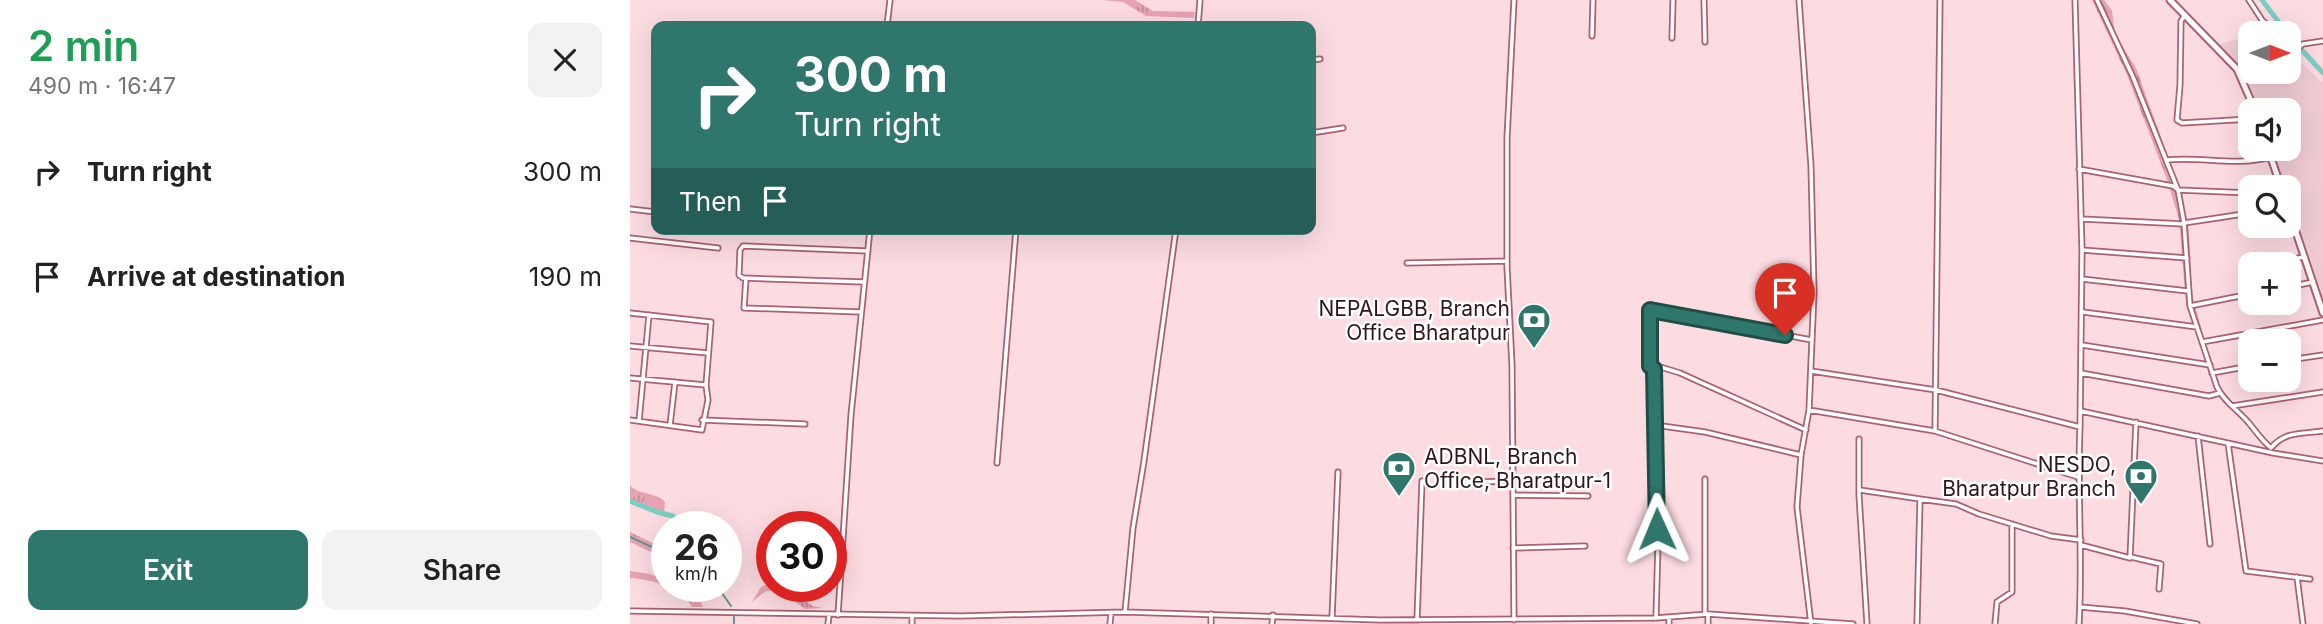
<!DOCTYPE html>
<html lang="en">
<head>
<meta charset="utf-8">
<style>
  :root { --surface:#fff; --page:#f2f2f2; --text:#222; --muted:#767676; --accent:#2f766d }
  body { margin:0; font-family:Inter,sans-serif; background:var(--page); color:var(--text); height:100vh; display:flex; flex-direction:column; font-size:26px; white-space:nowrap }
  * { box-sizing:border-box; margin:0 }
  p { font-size:23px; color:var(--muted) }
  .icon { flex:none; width:38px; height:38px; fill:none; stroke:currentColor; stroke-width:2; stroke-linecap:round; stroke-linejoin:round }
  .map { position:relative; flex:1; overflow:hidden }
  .drawer { display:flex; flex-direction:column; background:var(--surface); width:630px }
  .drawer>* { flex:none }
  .top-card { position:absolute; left:21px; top:21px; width:665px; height:214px; border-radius:14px; box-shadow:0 7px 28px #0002; background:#2f766d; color:#fff; overflow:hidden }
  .needle { width:46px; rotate:90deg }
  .tools { position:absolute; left:1608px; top:21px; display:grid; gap:14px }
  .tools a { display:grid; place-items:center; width:63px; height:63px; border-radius:14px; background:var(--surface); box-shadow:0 7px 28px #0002; font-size:35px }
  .speed { position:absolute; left:21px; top:511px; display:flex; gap:14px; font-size:35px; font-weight:700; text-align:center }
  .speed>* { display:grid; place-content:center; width:91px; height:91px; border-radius:50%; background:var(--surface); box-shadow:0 7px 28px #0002; line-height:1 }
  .speed small { font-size:18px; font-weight:400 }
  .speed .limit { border:10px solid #d22; background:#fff; color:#111 }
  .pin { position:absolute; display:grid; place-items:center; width:60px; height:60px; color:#fff; margin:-72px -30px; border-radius:50% 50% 50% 0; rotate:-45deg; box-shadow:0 0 7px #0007 }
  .pin .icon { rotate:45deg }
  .me { position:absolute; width:77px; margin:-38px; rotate:359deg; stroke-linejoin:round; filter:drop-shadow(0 0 5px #0008) }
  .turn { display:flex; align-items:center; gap:24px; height:147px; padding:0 28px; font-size:32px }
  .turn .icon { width:91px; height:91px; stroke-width:2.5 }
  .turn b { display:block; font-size:49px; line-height:60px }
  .then { display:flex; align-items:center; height:66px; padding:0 28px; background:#0003; gap:14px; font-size:26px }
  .round { display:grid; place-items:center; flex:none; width:74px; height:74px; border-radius:14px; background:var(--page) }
  .summary { display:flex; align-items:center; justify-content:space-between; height:119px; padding:0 28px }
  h1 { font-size:42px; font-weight:600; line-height:52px; color:#1e9e55 }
  .primary-button { display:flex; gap:14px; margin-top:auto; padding:14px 28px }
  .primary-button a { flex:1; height:80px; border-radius:14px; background:var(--accent); color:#fff; font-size:28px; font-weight:600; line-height:80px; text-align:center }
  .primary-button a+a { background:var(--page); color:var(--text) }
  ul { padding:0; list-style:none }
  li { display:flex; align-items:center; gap:21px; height:105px; padding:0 28px }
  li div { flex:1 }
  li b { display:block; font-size:26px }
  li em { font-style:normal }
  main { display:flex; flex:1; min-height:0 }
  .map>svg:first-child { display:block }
  .built { fill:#f0cbd2 }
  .grass { fill:url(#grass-tufts) }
  .forest { fill:url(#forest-firs) }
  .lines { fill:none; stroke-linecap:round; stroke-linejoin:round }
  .stream { stroke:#649791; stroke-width:2 }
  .canal { stroke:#7acfc3; stroke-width:5 }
  .minor-casing { stroke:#aa6174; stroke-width:7 }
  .secondary-casing { stroke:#aa6174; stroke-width:9 }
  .minor { stroke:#fff; stroke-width:3.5 }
  .secondary { stroke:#fff; stroke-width:5 }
  .route-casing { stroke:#1f4d47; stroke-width:18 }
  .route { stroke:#2f766d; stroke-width:12 }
  .labels { text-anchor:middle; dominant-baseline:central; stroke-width:5; stroke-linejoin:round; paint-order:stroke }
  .poi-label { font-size:21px; fill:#31141c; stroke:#fff; text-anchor:end }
</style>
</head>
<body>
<main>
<section class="drawer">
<div class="summary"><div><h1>2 min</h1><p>490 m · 16:47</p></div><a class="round"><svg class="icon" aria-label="close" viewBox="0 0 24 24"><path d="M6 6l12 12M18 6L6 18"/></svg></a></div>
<ul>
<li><svg class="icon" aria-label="right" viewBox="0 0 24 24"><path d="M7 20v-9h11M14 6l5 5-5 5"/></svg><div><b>Turn right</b></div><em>300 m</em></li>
<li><svg class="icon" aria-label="arrive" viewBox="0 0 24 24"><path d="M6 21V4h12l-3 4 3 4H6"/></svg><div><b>Arrive at destination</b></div><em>190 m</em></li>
</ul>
<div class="primary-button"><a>Exit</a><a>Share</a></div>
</section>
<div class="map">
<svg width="1693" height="624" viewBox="0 0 1693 624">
  <defs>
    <pattern id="grass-tufts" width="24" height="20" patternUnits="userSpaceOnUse" patternTransform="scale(1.75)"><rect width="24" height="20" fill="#e7a3b2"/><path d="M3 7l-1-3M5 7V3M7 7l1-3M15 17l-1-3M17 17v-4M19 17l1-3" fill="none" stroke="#c78b98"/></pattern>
    <pattern id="forest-firs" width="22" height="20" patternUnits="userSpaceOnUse" patternTransform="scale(1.75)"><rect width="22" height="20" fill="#e7a3b2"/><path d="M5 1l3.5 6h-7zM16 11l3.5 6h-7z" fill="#c78b98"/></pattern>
  </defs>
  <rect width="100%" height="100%" fill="#fcdbe1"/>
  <path class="built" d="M1620,35V72H1659V52L1693,83V297L1659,195V187H1656L1643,149H1659V110H1630L1613,69L1588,45Z"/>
  <path class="grass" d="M473,0H505L523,11L565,12L564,18L516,16L493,2Z
    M0,486C10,495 26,492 35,502L34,513L29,515L0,503Z
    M0,532L37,550V560L0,542Z
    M0,571L20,574L37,581V586H47L68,595L73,607H62C52,588 21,579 0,578Z
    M142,582V586H158L157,589L183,606L193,608L175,609L150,591H136L122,602L131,587Z"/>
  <path class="forest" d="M1462,0H1474L1482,11L1485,34L1506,68L1549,187L1559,230L1562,295L1572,331L1569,340L1556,304L1549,219L1536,177L1497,75Z"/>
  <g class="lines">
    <path class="stream" d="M0,537L37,554
      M87,586L101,606
      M104,624V617"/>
    <path class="canal" d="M1632,0L1657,33
      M1659,36L1693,73
      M0,501L27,512L43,516L49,527"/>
    <defs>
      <path id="minor" d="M1074,0L1075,42
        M1169,0L1181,166L1184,292L1179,410L1171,455L1167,507L1181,624
        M1445,0L1452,250L1450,427
        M1467,0L1503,77L1548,190L1554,223L1560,306L1587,387C1594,402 1608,410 1618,422C1626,431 1631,440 1641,448
        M1619,0L1632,20L1646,33
        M1555,15L1551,21L1550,85L1547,120L1552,123L1620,119
        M257,26L260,0
        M568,26L570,0
        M962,36L963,0
        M1042,38L1043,0
        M1659,48L1665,50L1673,44L1693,41
        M681,60L690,59
        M681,133L713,128
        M1536,160C1574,156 1603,167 1641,157
        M1449,169L1543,186L1548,190L1620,193
        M0,209L26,212
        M1452,219L1554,224
        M1554,223L1620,213
        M0,238L88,248
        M1452,250L1557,258
        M777,263L877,261
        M1628,264L1675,257
        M1615,266L1620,265
        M116,278L114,308L231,312
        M1452,279L1558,291
        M234,282L113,278L109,275L110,250L113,246L238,251
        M1659,287L1683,282
        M1560,306L1620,294
        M1453,312L1567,327
        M0,313L81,322L76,385L78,400L72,430L0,420
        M1572,342L1693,320
        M1452,345L1580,365
        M0,346L78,353
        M1659,360L1693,355
        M1024,369L1020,366V310L1182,340
        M1181,371L1306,390L1450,427C1447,493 1453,558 1449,624
        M1451,373L1579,396L1590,393
        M1582,373L1620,366
        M0,378L76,385
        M1602,406L1693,392
        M1179,410L1305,431L1448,477
        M1451,411L1643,453L1693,461
        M72,420L175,424
        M9,421L19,315
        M40,425L45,382
        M1025,425L1075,432L1171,455
        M1305,431L1310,0
        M1568,436L1580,544
        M1229,439V495L1237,624
        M1598,443L1616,571L1680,579
        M1641,448C1655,431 1672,434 1693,431
        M367,463L386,229
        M1075,479V614
        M812,483L882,481
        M1230,490L1290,499
        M883,495L958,496
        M1451,545L1500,558L1506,422
        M883,548L955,546
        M1501,557L1531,564L1529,589
        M1667,577L1673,624
        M1450,607L1495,611L1567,624
        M0,611L331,616L495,612L750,620L1026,618L1078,614L1223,624
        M495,612L503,528L514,461L546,229
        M208,615L221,415L240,229
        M702,618L708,472
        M1026,618L1028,542L1024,369L1027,366L1050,373L1176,430
        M787,620L792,481
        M884,620L882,365L877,267V138L884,0
        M198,624L199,615
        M282,624V616
        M480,624L481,613
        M581,624V614
        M642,624L643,615
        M1039,624V617
        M1078,624V614
        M1287,624L1290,499L1326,504L1349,514L1421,536L1451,540
        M1365,624L1367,602L1382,592V524"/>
      <path id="secondary" d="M1540,0L1607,69L1625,110
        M1638,149L1651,187
        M1659,211L1693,313"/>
    </defs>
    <use href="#minor" class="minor-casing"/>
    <use href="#secondary" class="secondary-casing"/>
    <use href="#minor" class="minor"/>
    <use href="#secondary" class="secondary"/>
  </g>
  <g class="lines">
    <defs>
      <path id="route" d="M1027,529L1024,369L1020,366V310L1155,335"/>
    </defs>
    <use href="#route" class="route-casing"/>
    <use href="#route" class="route"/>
  </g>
  <defs>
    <symbol id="bank-pin" viewBox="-11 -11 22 30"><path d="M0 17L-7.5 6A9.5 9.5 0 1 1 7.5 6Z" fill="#2f766d" stroke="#fff"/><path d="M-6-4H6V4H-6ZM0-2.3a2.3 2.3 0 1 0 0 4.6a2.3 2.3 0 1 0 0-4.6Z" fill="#fff"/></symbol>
  </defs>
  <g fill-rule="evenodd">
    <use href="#bank-pin" x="885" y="301" width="38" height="52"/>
    <use href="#bank-pin" x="750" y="449" width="38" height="52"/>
    <use href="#bank-pin" x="1492" y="457" width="38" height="52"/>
  </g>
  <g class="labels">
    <g class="poi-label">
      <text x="880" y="308">NEPALGBB, Branch<tspan x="880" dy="24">Office Bharatpur</tspan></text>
      <text x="794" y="456" text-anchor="start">ADBNL, Branch<tspan x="794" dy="24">Office, Bharatpur-1</tspan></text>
      <text x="1486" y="464">NESDO,<tspan x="1486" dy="24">Bharatpur Branch</tspan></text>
    </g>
  </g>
</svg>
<div class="tools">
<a><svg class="needle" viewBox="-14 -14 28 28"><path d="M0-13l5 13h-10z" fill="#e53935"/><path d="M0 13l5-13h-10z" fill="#767676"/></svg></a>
<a><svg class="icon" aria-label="sound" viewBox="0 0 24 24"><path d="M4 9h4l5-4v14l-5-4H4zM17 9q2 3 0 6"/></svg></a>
<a><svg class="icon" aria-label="search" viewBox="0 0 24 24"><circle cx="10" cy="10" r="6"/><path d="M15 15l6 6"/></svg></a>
<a>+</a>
<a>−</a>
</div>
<div class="speed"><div>26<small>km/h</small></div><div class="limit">30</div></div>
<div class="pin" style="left:1155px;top:335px;background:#d93025"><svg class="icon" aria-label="arrive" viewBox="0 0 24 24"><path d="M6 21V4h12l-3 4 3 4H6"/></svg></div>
<svg class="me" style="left:1027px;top:529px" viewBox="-20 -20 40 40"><path d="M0-17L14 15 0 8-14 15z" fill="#2f766d" stroke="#fff" stroke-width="4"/></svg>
<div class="top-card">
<div class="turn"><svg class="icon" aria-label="right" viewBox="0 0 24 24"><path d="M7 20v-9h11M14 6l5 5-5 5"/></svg><div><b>300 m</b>Turn right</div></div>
<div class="then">Then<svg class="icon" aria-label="arrive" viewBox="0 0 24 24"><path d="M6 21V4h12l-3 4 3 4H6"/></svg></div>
</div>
</div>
</main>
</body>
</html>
